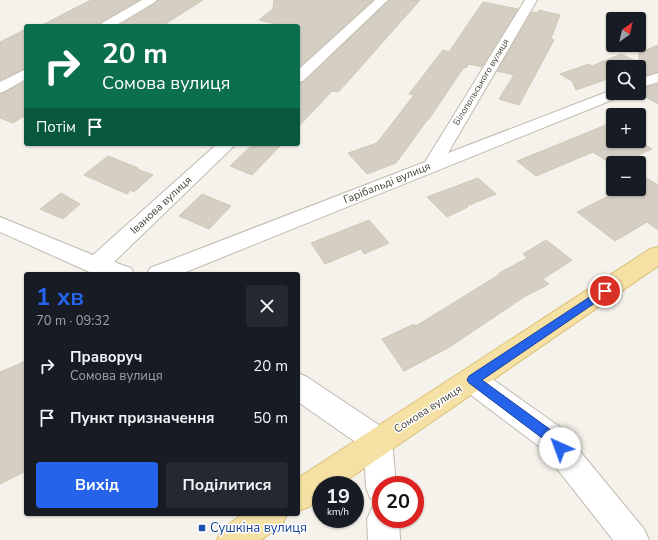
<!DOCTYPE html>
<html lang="uk">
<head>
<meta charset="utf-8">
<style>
  :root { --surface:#171b24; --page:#242831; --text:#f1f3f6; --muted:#9ea1a6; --accent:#2563eb }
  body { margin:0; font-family:"Nunito Sans",sans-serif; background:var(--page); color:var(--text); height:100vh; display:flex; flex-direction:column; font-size:15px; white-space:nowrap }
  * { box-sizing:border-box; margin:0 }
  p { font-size:13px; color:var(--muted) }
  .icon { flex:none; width:22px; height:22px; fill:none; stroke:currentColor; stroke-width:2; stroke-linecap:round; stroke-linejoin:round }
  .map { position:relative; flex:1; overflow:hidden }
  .sheet { position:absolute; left:24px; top:272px; width:276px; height:244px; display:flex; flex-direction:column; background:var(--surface); border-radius:4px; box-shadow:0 1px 3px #0004 }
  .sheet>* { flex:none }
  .top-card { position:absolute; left:24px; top:24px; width:276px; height:122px; border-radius:4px; box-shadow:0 1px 3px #0004; background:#0b6e4f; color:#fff; overflow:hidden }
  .needle { width:26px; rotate:34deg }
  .tools { position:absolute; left:606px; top:12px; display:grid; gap:8px }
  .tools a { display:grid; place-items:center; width:40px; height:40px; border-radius:4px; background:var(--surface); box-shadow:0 1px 3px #0004; font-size:20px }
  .speed { position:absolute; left:312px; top:476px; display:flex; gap:8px; font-size:20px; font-weight:700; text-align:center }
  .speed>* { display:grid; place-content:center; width:52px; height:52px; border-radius:50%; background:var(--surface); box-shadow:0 1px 3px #0004; line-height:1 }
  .speed small { font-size:10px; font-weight:400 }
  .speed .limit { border:6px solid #d22; background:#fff; color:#111 }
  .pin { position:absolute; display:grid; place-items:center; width:34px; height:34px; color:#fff; margin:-17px; border:2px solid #fff; border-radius:50%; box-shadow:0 1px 4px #0007 }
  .me { position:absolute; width:44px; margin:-22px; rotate:317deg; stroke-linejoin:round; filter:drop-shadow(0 0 3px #0008) }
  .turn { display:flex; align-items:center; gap:14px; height:84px; padding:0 12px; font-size:18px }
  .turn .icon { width:52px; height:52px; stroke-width:2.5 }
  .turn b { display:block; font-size:28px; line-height:34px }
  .then { display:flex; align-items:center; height:38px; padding:0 12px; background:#0003; gap:8px; font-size:15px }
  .round { display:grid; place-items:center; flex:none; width:42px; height:42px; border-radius:4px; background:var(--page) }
  .overview { display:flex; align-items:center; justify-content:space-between; height:68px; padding:0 12px }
  h1 { font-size:24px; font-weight:700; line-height:30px; color:var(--accent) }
  .action { display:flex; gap:8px; margin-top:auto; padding:8px 12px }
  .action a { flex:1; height:46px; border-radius:4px; background:var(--accent); color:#fff; font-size:16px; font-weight:700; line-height:46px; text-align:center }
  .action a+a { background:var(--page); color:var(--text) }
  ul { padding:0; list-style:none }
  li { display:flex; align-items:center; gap:12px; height:52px; padding:0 12px }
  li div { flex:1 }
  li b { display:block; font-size:15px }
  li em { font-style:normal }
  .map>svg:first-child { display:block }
  .building { fill:#d5cfc3; stroke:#d0c7b6 }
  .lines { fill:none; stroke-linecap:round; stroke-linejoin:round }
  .minor-casing { stroke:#c0baaf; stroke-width:2 }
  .major-casing { stroke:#dabf75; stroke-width:2 }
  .minor { fill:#fff; fill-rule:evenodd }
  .major { fill:#f6e1a4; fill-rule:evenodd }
  .route { fill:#2563eb; stroke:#184099 }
  .transit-dot { fill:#1a4fb4; stroke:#fff; stroke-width:1.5 }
  .labels { text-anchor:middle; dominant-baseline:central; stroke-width:3; stroke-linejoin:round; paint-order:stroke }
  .far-street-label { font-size:9px; fill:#49443a; stroke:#fff }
  .street-label { font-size:11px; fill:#49443a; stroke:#fff }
  .near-transit-label { font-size:13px; fill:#164399; stroke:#fff; text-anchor:start }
</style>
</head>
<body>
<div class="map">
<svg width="658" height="540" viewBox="0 0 658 540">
  <rect width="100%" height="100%" fill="#f5f2ec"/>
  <path class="building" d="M91,0H139L101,22L99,26H40Z
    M158,0H203L162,26H118L156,3Z
    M274,0H373L298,68V26H285L259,20L273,9Z
    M389,0H420L351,78L338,92L332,91L298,127V83L304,82Z
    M483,2L518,9L482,67L469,64L466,68L464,67L429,119H428L396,163L367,174L348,153L377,143L414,95L409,94L443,50L449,52Z
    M539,10L560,15L551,38L554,40L519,105L499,99L514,75L497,71L532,12L538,13Z
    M26,29V68L0,80V42Z
    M658,45V72L639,77V67H613V77L576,90L572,81L560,74L589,64L592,66L621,54L639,63V53Z
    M26,81V115L13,123L0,118V94Z
    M658,84V104L639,93V89Z
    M611,123L613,124V141L639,140L652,149L621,163H613V165L593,152L536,176L517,161Z
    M253,144H282L252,175L230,166Z
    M108,156L138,168L137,169L153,175L134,192L131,190L127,194L84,175Z
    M478,178L496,194L467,206L468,207L447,217L427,197Z
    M646,178L658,185V230L647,222L615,241L577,212L622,189H639V181Z
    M61,193L80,204L63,219L40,209Z
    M202,194L231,206L209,229L179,216Z
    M369,220L389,243L364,254L361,249L325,264L311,243Z
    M546,240L572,260L543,279L549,284L524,297L448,348L404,371L382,339L414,324L416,326L500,274L499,273L527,258L523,254Z
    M26,361V471L0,484V372Z"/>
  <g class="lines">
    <defs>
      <path id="minor" d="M142,0H157L155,2L115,26H100L102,23Z
        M375,0H388L303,81L298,82V70Z
        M525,0H537L448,153L612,90L613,89V93H625L622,96L181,274H147L150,268L425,162Z
        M26,69V79L5,91L0,93V82Z
        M658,73V82L639,88V79Z
        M217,144H236L114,262L131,268L134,274H94L0,232V217L93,255Z
        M472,368L481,371L560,427L644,529L649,540H613L540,447L463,389L459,380L463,371Z
        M298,373L307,377L388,431L392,441L396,485H381V502L370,498L366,487L364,448L298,402Z
        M381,504V519H399L400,540H368L367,519L372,508Z"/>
      <path id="major" d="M658,247V266L340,485H321V498L309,507L298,511V478L650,249Z
        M243,514H287L282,525L261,540H217L222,529Z"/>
    </defs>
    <use href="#minor" class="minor-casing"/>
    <use href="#major" class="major-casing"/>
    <use href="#minor" class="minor"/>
    <use href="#major" class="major"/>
  </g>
  <path class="route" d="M605,287L608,288L610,291L608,294L482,380L555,433L566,448L564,453L560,454L555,453L546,441L469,383L467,380L469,376Z"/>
  <rect class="transit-dot" x="198" y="524" width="8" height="8" rx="2"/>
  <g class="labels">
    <g class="far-street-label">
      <text transform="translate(481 82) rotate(-59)">Білопольського вулиця</text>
    </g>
    <g class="street-label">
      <text transform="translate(387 183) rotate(-22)">Гарібальді вулиця</text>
      <text transform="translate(161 205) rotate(-43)">Іванова вулиця</text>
      <text transform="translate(428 409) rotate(-33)">Сомова вулиця</text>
    </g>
    <g class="near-transit-label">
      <text x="210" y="528">Сушкіна вулиця</text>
    </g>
  </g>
</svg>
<div class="tools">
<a><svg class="needle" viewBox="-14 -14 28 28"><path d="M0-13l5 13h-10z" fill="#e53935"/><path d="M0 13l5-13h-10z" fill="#9ea1a6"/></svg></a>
<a><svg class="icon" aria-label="search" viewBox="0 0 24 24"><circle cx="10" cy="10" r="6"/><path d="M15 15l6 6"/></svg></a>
<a>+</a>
<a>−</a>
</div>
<div class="speed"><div>19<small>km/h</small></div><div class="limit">20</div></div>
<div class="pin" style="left:605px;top:291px;background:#d93025"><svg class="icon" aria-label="arrive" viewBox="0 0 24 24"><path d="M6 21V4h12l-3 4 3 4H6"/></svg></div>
<svg class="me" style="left:560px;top:448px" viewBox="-20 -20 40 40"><circle r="19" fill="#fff"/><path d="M0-13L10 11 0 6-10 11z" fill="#2563eb"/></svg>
<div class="top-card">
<div class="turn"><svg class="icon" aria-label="right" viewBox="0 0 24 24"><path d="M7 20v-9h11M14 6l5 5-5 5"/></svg><div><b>20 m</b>Сомова вулиця</div></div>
<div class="then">Потім<svg class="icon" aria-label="arrive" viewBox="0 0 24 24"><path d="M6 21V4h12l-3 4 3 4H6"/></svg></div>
</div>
<section class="sheet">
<div class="overview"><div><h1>1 хв</h1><p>70 m · 09:32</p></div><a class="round"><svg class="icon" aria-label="close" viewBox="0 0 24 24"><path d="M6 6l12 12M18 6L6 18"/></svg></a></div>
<ul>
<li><svg class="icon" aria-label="right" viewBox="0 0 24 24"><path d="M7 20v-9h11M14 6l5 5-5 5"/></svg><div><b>Праворуч</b><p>Сомова вулиця</p></div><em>20 m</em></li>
<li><svg class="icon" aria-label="arrive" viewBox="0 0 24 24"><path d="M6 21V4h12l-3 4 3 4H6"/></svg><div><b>Пункт призначення</b></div><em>50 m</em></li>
</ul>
<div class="action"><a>Вихід</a><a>Поділитися</a></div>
</section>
</div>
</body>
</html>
